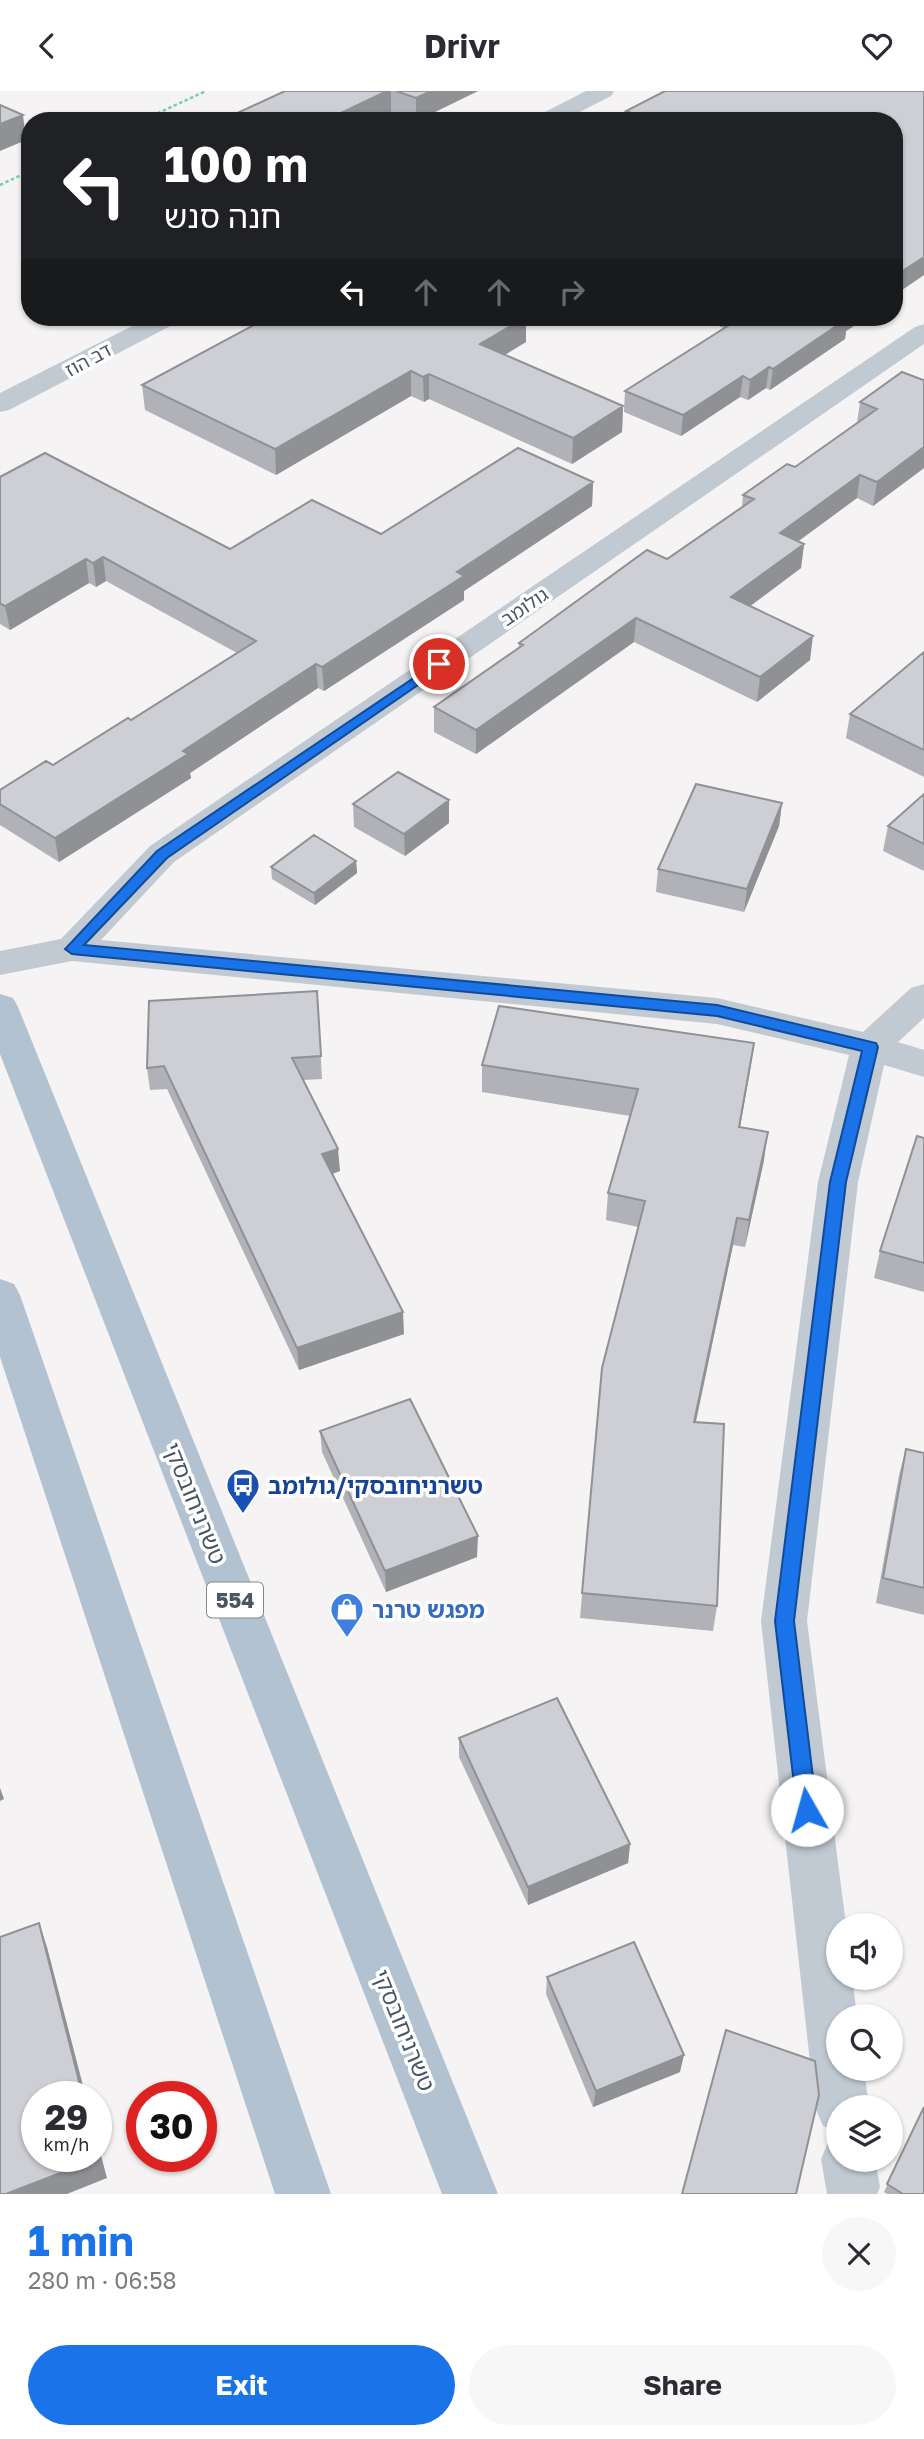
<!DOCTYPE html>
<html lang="en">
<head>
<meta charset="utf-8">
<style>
  :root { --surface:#fff; --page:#f7f7f7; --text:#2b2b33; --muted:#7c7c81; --accent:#1a73e8 }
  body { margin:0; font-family:"Golos Text","Noto Sans Hebrew",sans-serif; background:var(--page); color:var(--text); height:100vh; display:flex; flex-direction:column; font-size:26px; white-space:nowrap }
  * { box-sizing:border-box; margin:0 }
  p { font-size:23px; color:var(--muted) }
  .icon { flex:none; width:38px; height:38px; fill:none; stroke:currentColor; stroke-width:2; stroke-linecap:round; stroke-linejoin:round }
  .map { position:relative; height:2103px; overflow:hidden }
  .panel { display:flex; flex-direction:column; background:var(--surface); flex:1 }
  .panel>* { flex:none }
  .top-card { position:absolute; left:21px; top:21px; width:882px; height:214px; border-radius:28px; box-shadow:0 2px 5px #0004; background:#202124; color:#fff; overflow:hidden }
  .tools { position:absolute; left:826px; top:1822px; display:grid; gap:14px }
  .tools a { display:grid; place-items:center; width:77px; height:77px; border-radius:50%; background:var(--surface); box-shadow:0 2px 5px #0004; font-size:35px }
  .speed { position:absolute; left:21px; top:1990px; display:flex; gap:14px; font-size:35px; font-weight:700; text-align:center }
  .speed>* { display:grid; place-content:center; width:91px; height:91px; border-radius:50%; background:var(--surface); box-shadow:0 2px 5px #0004; line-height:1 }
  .speed small { font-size:18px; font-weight:400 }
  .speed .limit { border:10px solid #d22; background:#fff; color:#111 }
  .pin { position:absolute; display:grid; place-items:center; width:60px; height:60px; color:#fff; margin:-30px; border:4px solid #fff; border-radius:50%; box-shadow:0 2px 7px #0007 }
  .me { position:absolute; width:77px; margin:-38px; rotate:353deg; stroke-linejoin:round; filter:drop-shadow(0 0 5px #0008) }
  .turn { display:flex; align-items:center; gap:24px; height:147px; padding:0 28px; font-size:32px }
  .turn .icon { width:91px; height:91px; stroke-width:2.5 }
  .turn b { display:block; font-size:49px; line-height:60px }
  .lanes { display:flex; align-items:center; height:66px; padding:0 28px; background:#0003; justify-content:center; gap:35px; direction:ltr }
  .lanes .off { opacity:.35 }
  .round { display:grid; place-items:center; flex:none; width:74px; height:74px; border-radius:37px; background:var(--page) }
  .summary { display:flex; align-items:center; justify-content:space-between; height:119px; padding:0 28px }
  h1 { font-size:42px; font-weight:700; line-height:52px; color:var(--accent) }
  .button { display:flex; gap:14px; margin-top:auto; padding:14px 28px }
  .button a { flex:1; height:80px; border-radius:42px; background:var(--accent); color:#fff; font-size:28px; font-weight:700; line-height:80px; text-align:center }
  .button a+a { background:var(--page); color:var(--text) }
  header { display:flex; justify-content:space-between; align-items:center; height:91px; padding:0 28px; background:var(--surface); font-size:32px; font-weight:700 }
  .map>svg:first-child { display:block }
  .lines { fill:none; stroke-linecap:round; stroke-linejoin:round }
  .path { stroke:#7ad0a6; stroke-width:2.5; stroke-dasharray:3.5 2.5; stroke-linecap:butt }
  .minor { fill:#c1cad2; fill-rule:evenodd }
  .tertiary { fill:#c1cad2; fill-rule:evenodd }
  .primary { fill:#b3c2d1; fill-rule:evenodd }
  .wall { fill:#b0b2b7 }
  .shaded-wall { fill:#909195 }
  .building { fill:#cdcfd5; stroke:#909195; stroke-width:2 }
  .route { fill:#1a73e8; stroke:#114b97; stroke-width:2 }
  .labels { text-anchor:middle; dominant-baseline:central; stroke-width:7; stroke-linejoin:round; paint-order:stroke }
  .far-street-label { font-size:19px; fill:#4a5661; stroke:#fff }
  .shield { fill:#fff; stroke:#808990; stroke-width:2 }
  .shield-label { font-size:21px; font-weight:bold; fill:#4a5661 }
  .transit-label { font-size:23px; font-weight:bold; fill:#164399; stroke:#fff; text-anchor:start }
  .street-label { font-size:23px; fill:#4a5661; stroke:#fff }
  .shop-label { font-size:23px; font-weight:bold; fill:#366cbe; stroke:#fff; text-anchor:start }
</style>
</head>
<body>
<header><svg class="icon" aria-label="back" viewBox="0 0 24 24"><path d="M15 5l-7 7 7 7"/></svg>Drivr<svg class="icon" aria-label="heart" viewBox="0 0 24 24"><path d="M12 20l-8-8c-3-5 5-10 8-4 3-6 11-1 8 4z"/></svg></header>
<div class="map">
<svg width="924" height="2103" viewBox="0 0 924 2103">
  <rect width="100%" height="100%" fill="#f5f3f3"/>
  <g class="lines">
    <path class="path" d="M141,30L206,0
      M0,94L30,80"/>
    <path class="minor" d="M924,233V253L174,771L101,849L717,907L863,941L911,897L924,893V927L898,951L924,959V986L884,974L858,1091L807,1530L846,1834H838V1886H852L857,1925H838V1978H864L869,2016H838V2041L823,2035L815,2016L761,1530L818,1091L849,964L717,933L72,870L0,884V860L61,848L150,755L915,236Z
      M838,2045V2068H875L880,2096L877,2103H827L821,2068L829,2049Z"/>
    <path class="tertiary" d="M586,0H614L611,5L562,30H534L537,25Z
      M150,226H182L178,231L9,319L0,321V302Z"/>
    <path class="primary" d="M0,903L13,907L18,916L498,2103H442L0,963Z
      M0,1188L14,1193L20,1204L331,2103H275L0,1266Z"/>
  </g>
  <path class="wall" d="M285,0H478L417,30L391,21Z
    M665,0H924V184L896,203L894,208V30H626V20Z
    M30,118V145L27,144L24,121Z
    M526,226V251L505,264L623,315L622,341L572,373L429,308L424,311L411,305L276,384L145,319L142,294Z
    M695,226H868L846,240L845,248L770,299L766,297L748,309L740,306L681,345L624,321L625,300L724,237Z
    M924,289V377L873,415L857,407L798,450L804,453L801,477L750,515L810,569L757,611L634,551L476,663L434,641V616L519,557V552L667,468L742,416L743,404L795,376L857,332L860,311Z
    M0,386L230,458L381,443L593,391L592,415L464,500V509L324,600L318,597L190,682L191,687L59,771L0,734V699L53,674L131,629L237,562L106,490L96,496L89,492L10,539L0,533Z
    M924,561V686L846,647L850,623Z
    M924,703V780L883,760L888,735Z
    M449,709V732L405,765L354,736L353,713Z
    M782,712L779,735L744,821L656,801L658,778Z
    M356,770L357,782L315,814L272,788L271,776Z
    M317,900L322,988L303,989L340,1080L332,1083L404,1243L299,1279L167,998L150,999L147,977Z
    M754,952L740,1036L764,1069L745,1156L733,1154L696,1331L717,1515L713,1540L580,1527L602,1277L638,1136L606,1129L608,1102L630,1025L482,1001V974Z
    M924,1047V1201L874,1187L880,1160Z
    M320,1340L477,1466L386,1501L322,1361Z
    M906,1358L924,1362V1524L876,1512L899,1384Z
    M459,1647L630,1753L628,1772L528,1814L459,1666Z
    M547,1886L680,1981L593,2016L546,1903Z
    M924,2016V2103H887L884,2101Z"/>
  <path class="shaded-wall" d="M387,0H391V21L372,30H324Z
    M431,0H478L416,30V7Z
    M23,24L26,49L0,60V33Z
    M924,166V184L896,203L894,208L895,185Z
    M526,226V251L480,278V253Z
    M841,226H868L846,240L845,248L770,299L773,278Z
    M769,276L766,297L748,309L750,289Z
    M411,280V305L276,384L275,358Z
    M429,283V308L424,311L423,286Z
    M743,285L740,306L681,345L683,324Z
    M623,315L622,341L572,373L573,347Z
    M924,356V377L873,415L877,391Z
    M860,384L857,407L777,466L780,442Z
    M593,391L592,415L464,500V509L324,600L322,576L457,481Z
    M804,453L801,477L729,531L731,506Z
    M103,466L106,490L96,496L93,472Z
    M86,468L89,492L10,539L5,515Z
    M636,527L634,551L476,663V639Z
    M813,545L810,569L757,611L760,586Z
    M316,573L318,597L190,682L191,687L59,771L55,747L183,660Z
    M449,709V732L405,765L404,743Z
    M782,712L779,735L744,821L747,798Z
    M356,770L357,782L315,814L314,802Z
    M754,952L750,980L735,1063L739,1036Z
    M768,1041L764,1069L745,1156L749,1129Z
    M338,1058L340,1080L323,1086L322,1063Z
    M737,1127L733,1154L690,1357L694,1331Z
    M403,1221L404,1243L299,1279L297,1257Z
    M478,1445L477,1466L386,1501L385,1480Z
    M0,1697L4,1708L0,1710Z
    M630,1753L628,1772L528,1814V1796Z
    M39,1832L47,1856L86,2006H83Z
    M684,1964L680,1981L593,2016L596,2000Z
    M96,2046L107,2087L67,2103H6L96,2056Z"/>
  <path class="building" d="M285,0H387L324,30H220Z
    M396,0H431L416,7Z
    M665,0H924V166L895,185L899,187L894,190V30H653L626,20Z
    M0,14L23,24L0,33Z
    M30,118V123L24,121Z
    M269,226H526L480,253L623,315L573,347L429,283L423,286L411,280L275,358L142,294Z
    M742,226H845L848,227L773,278L769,276L750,289L743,285L683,324L625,300Z
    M902,281L923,289H924V356L877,391L860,384L780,442L804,453L731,506L813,545L760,586L636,527L476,639L434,616L523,554L519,552L647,459L667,468L754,408L743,404L787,373L795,376L877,318L860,311Z
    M518,357L593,391L457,481L464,485L322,576L316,573L183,660L188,663L55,747L0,713V699L46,670L53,674L128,627L131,629L256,550L103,466L93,472L86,468L5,515L0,512V386L45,362L230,458L312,409L381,443Z
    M924,561V659L850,623Z
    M398,681L449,709L404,743L353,713Z
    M696,693L782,712L747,798L658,778Z
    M924,703V753L888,735Z
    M314,744L356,770L314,802L271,776Z
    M317,900L321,965L292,967L338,1058L322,1063L403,1221L297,1257L164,975L147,977L149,910Z
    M499,915L754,952L739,1036L768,1041L749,1129L737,1127L694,1331L724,1333L717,1515L582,1502L602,1277L645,1110L608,1102L638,998L482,974Z
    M917,1045L924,1047V1172L880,1160Z
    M410,1308L478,1445L385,1480L320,1340Z
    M906,1358L924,1362V1497L883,1487Z
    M557,1607L630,1753L528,1796L459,1647Z
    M39,1832L83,2006H37V2065H96V2056L99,2067L6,2103H0V1846Z
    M634,1851L684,1964L596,2000L547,1886Z
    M726,1939L815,1970L819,2004L796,2103H682Z
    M924,2016V2103H903L887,2093Z"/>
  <path class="route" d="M439,570L446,573L444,576L167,767L84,854L717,914L876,952L878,956L846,1091L794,1530L817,1719L814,1726L807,1729L800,1726L797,1719L775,1530L830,1091L862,960L717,925L72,863L65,858L157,760Z"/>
  <defs>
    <symbol id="bus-pin" viewBox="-11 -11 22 30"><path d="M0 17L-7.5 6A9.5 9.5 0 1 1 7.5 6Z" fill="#1a4fb4" stroke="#fff"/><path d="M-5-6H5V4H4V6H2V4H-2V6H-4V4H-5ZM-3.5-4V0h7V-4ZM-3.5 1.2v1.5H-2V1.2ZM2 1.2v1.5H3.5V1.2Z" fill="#fff"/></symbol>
    <symbol id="shop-pin" viewBox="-11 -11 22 30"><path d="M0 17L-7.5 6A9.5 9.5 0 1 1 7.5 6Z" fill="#3f7fe0" stroke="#fff"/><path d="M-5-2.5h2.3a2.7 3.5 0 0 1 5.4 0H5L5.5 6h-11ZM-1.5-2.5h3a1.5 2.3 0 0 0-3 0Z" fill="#fff"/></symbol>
  </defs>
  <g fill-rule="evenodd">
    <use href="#bus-pin" x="224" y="1375" width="38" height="52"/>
    <use href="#shop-pin" x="328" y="1499" width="38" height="52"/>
  </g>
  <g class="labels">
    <g class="far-street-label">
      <text transform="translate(88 268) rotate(-28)">דב הוז</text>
      <text transform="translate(524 515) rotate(-34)">גולומב</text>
    </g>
    <rect class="shield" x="207" y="1491.5" width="56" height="35" rx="5"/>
    <g class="shield-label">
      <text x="235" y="1509">554</text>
    </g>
    <g class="transit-label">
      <text x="268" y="1394">טשרניחובסקי/גולומב</text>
    </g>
    <g class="street-label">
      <text transform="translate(196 1412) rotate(68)">טשרניחובסקי</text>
      <text transform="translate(405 1939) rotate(68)">טשרניחובסקי</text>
    </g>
    <g class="shop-label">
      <text x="372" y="1518">מפגש טרנר</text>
    </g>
  </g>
</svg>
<div class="tools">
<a><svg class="icon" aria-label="sound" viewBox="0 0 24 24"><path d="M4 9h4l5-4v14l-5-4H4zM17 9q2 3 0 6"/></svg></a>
<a><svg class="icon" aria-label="search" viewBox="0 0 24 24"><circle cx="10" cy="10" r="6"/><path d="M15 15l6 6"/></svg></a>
<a><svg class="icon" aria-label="layers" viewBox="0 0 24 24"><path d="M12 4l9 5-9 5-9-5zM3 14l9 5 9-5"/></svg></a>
</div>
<div class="speed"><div>29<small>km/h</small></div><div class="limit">30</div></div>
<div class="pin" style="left:439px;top:573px;background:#d93025"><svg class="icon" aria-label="arrive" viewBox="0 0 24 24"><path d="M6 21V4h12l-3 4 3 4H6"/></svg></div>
<svg class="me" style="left:807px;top:1719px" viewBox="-20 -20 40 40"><circle r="19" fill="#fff"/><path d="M0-13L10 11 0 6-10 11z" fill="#1a73e8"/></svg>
<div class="top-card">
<div class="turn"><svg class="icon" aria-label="left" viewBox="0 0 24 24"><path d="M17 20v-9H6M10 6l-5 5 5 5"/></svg><div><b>100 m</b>חנה סנש</div></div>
<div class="lanes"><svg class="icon" aria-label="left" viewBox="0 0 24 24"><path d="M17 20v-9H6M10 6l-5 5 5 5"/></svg><svg class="icon off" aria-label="ahead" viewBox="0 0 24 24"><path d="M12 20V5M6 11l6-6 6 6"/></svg><svg class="icon off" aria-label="ahead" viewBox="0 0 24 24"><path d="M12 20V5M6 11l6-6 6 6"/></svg><svg class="icon off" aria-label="right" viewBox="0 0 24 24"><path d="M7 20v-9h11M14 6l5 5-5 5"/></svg></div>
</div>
</div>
<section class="panel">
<div class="summary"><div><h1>1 min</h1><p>280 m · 06:58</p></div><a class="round"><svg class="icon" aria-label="close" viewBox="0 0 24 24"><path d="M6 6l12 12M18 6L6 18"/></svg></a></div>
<div class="button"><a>Exit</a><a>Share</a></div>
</section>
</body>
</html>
